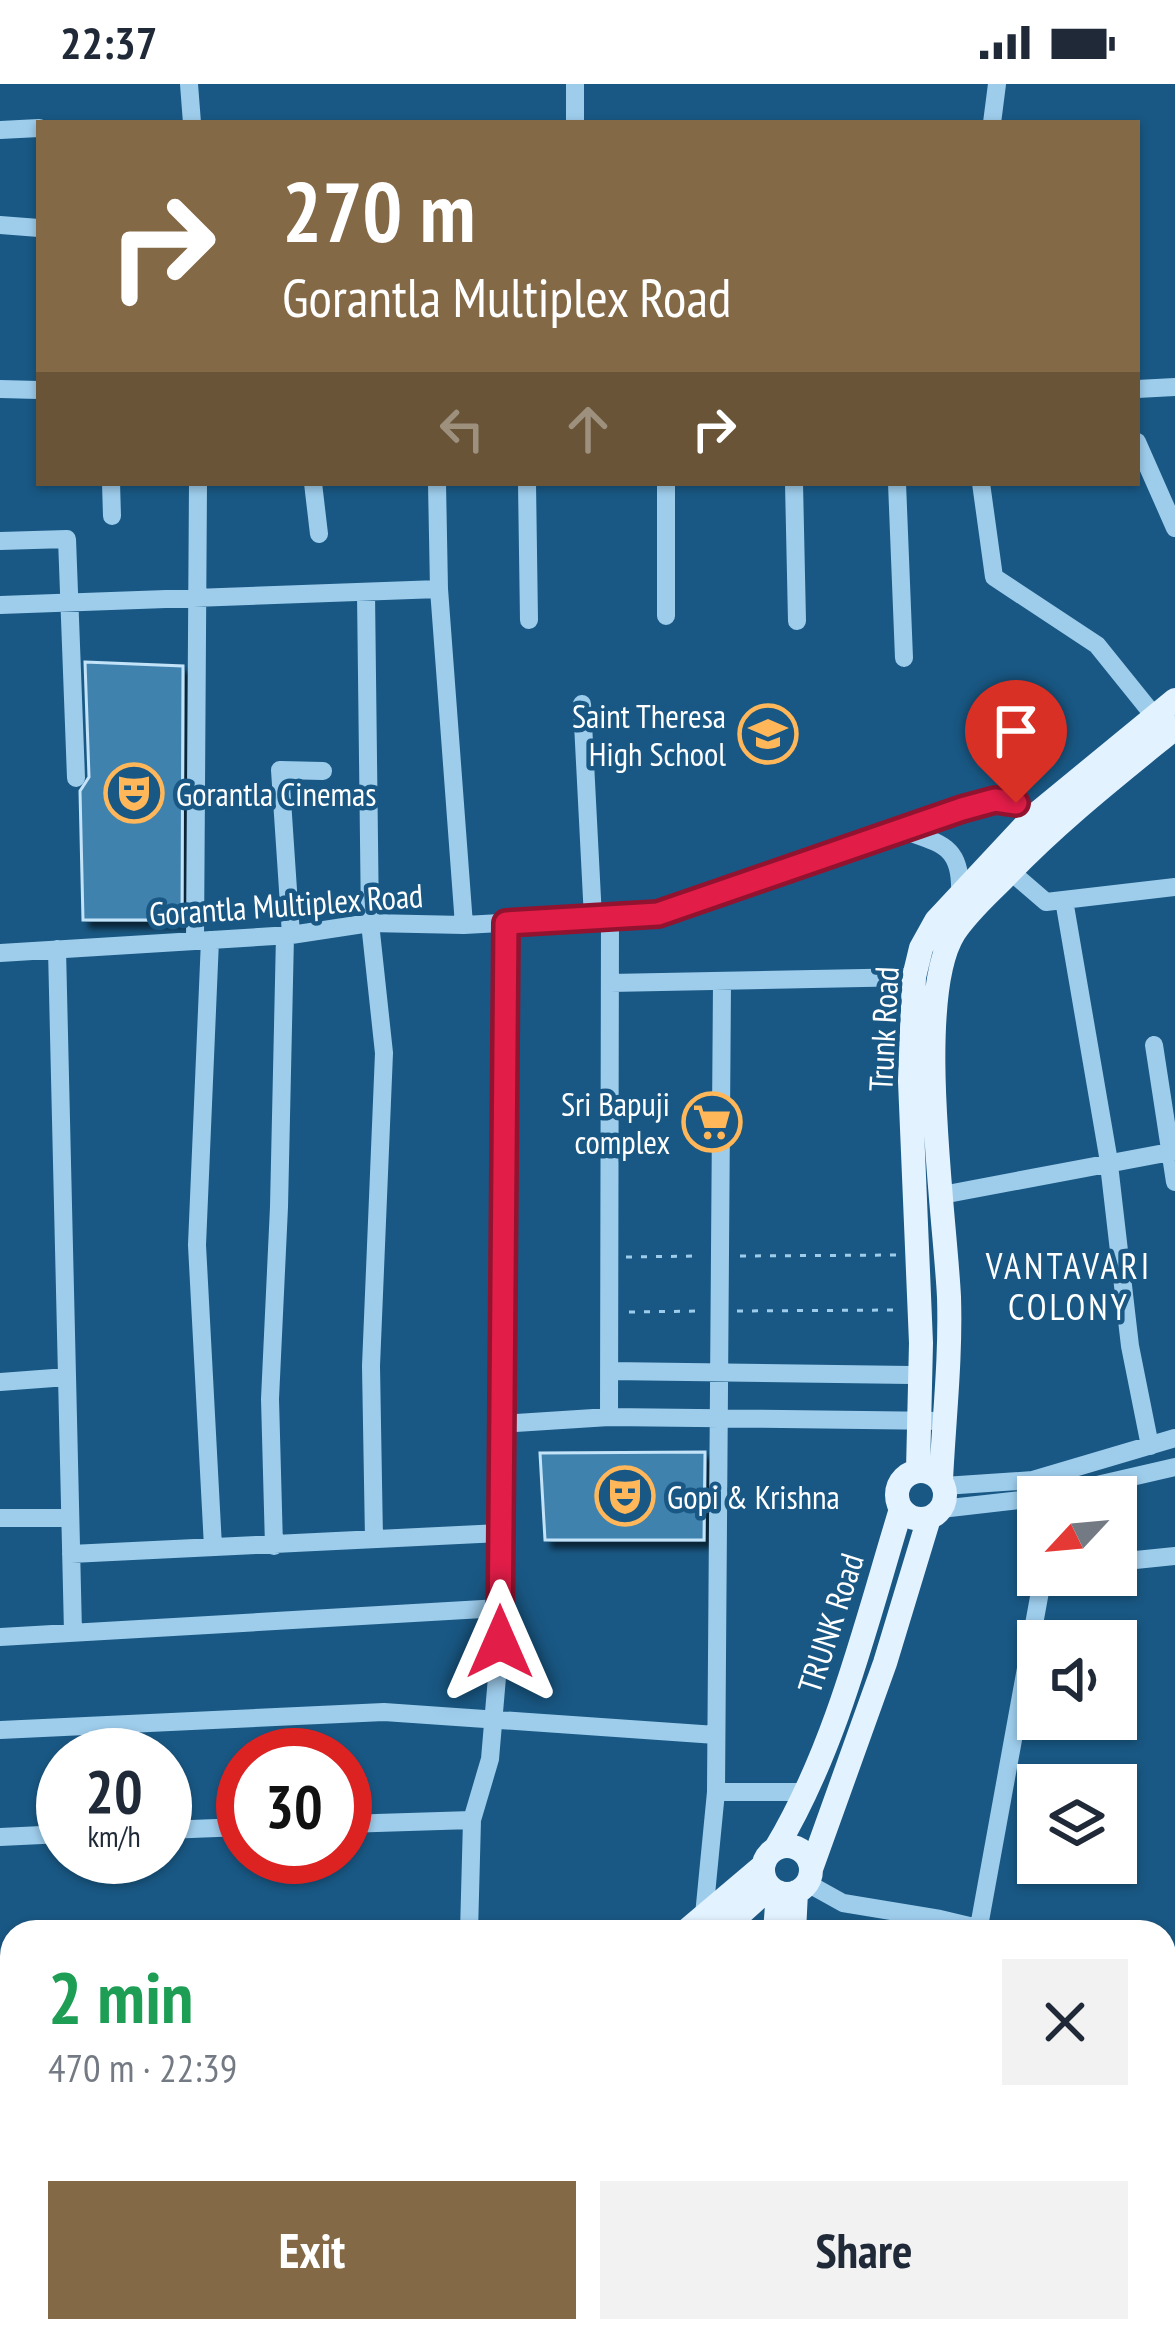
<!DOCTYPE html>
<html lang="en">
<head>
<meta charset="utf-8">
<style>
  :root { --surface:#fff; --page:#f2f2f3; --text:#1f2937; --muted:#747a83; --accent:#846946 }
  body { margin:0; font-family:"PT Sans Narrow",sans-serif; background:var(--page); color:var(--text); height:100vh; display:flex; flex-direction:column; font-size:45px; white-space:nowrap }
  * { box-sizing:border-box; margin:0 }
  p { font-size:39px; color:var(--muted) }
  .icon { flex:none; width:66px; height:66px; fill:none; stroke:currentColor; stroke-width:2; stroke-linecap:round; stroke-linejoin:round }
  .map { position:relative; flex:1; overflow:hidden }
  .drawer { position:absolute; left:0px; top:1836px; width:1176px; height:423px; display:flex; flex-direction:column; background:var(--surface); border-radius:36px 36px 0 0; box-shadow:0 3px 9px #0004 }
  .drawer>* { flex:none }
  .guide { position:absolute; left:36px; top:36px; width:1104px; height:366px; border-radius:0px; box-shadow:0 3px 9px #0004; background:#846946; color:#fff; overflow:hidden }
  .needle { width:78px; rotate:244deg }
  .fabs { position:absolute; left:1017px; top:1392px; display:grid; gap:24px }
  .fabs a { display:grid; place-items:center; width:120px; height:120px; border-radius:0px; background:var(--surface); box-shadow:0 3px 9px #0004; font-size:60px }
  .speed { position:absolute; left:36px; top:1644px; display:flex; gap:24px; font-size:60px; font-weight:700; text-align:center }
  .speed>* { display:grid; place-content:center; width:156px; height:156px; border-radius:50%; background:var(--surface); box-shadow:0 3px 9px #0004; line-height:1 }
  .speed small { font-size:30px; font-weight:400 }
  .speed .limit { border:18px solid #d22; background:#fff; color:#111 }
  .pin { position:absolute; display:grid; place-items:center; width:102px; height:102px; color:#fff; margin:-123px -51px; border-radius:50% 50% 50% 0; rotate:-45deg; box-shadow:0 0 12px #0007 }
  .pin .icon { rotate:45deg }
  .me { position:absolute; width:132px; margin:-66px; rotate:0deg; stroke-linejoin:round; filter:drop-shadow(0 0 9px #0008) }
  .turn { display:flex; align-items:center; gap:42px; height:252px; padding:0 48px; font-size:54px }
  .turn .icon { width:156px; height:156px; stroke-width:2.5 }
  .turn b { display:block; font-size:84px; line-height:102px }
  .lanes { display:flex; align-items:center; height:114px; padding:0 48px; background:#0003; justify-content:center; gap:60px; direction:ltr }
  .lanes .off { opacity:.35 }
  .round { display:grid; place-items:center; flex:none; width:126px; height:126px; border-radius:0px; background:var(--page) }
  .summary { display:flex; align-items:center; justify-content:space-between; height:204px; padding:0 48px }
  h1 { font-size:72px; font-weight:800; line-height:90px; color:#1e9e55 }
  .cta { display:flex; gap:24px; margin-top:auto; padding:24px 48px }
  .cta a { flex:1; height:138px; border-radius:0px; background:var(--accent); color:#fff; font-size:48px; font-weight:800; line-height:138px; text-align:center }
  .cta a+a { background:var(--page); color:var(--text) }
  .status { display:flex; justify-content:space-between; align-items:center; height:84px; padding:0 60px; background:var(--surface); direction:ltr }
  .status svg { height:33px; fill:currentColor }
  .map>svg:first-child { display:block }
  .building { fill:#4182ae; stroke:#c3e3f9; stroke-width:3; filter:url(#shadow) }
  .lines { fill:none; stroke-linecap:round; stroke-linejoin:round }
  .path { stroke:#9ecdec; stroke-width:3; stroke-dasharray:6 9; stroke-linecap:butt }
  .minor { stroke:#9ecdec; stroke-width:18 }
  .major { stroke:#e3f2ff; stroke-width:24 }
  .route-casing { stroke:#92132f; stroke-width:30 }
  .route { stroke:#e11d48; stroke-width:21 }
  .labels { text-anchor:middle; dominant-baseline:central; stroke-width:9; stroke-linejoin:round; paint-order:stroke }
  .poi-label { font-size:33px; fill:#fff; stroke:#195884; text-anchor:end }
  .street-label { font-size:33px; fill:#fff; stroke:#195884 }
  .neighbourhood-label { font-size:36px; letter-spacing:3px; fill:#fff; stroke:#195884 }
</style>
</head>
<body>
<div class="status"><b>22:37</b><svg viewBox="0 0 49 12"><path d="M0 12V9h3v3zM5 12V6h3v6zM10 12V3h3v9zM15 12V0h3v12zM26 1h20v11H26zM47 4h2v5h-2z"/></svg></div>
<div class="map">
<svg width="1175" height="2258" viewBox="0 0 1175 2258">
  <defs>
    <filter id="shadow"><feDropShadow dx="7" dy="7" stdDeviation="3" flood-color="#0009"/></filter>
  </defs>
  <rect width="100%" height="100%" fill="#195884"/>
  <path class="building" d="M85,578L183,582L182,836H83L80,707L89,693Z
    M705,1368L704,1456H545L540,1369Z"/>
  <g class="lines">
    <path class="path" d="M740,1172L898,1171
      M626,1173L700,1172
      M737,1227L895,1226
      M629,1228L703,1227"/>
    <path class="minor" d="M189,0L192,39
      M575,0V39
      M992,39L997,0
      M0,46L39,44
      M0,141L39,144
      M0,305L39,306
      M1137,305L1175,303
      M1137,358L1175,444
      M111,399L112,432
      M313,399L319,450
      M437,399L439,505L464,841
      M527,399L529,536
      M666,399V532
      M794,399L797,537
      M897,399L904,574
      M981,399L994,493L1097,561L1155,633
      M0,457L67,455L76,694
      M366,509L370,839L384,969L371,1282L374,1455
      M0,521L439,505
      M582,620L593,834
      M900,745C940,760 962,760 960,810
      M1010,787L1046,818L1175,803
      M1064,816L1108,1072L1130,1262L1150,1362
      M291,851L280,686L323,687
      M210,856L197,1161L213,1463
      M195,857L198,399
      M57,865L73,1548
      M0,869L291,851L370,839L464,841L658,830L987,717L1016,719L1043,740
      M610,899L914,893
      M1154,961L1175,1098
      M942,1111L1175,1067
      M609,1287L911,1291
      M0,1298L67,1293
      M609,1333L610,833
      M499,1340L609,1333L944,1337
      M944,1402L1033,1396L1175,1354
      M1045,1413L1175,1383
      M941,1425L1038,1414
      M0,1434H70
      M274,1462L270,1315L279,1123L285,852
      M71,1470L500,1449
      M1116,1478L1175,1472
      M0,1553L500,1524
      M0,1646L384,1628L716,1651
      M716,1708H804
      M345,1740L472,1736
      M165,1746L243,1743
      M0,1753L63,1750
      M807,1799L843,1819L940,1835
      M704,1831L716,1708L722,899
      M469,1848L472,1736L490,1675L500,1558L506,839
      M939,1848L940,1835L978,1844
      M978,1848L1043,1491
      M0,1888L12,1886
      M1164,2206L1175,2227
      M1027,2247L1033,2258
      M402,2258L409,2247
      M898,2258L899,2247"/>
    <path class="major" d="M918,1386L921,1259L910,997L914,893L921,864L936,837L1035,731L1175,616
      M897 1411a24 24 0 1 1 48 0a24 24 0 1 1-48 0Z
      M941,1396C944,1335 951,1274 949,1213C945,1130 913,915 954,849C967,829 986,812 1003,795C1056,739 1116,692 1175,644
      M763 1786a24 24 0 1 1 48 0a24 24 0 1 1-48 0Z
      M776,1764C837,1662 866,1539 901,1425
      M811,1785L885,1579L929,1434
      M685,1848L763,1782
      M720,1848L770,1803
      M775,1848L778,1808
      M794,1848L796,1808
      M0,2048L12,2045
      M0,2085L12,2082
      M746,2258V2247
      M769,2258L770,2247"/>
  </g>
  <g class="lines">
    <defs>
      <path id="route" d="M500,1558L506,839L658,830L962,725L995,716L1016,719"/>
    </defs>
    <use href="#route" class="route-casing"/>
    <use href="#route" class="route"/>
  </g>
  <defs>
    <symbol id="school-ring" viewBox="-11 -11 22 22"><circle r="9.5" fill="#195884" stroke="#ffb759" stroke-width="1.5"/><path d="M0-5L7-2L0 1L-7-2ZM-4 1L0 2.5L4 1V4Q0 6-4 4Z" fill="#ffb759"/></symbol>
    <symbol id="theatre-ring" viewBox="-11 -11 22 22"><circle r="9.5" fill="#195884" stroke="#ffb759" stroke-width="1.5"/><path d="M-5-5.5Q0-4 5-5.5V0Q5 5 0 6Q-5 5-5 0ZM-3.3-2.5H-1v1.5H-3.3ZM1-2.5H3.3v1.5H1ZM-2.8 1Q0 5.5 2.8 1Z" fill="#ffb759"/></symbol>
    <symbol id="supermarket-ring" viewBox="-11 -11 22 22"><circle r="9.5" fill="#195884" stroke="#ffb759" stroke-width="1.5"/><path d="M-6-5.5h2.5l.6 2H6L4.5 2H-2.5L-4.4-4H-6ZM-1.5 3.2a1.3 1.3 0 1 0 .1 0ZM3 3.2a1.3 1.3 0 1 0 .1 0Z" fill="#ffb759"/></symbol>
  </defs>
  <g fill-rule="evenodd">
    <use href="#school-ring" x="735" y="617" width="66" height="66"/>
    <use href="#theatre-ring" x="101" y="676" width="66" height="66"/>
    <use href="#supermarket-ring" x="679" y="1005" width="66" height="66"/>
    <use href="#theatre-ring" x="592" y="1379" width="66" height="66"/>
  </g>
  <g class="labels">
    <g class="poi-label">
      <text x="726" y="631">Saint Theresa<tspan x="726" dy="38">High School</tspan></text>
      <text x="176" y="709" text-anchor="start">Gorantla Cinemas</text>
      <text x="670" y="1019">Sri Bapuji<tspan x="670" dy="38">complex</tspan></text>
      <text x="667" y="1412" text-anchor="start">Gopi &amp; Krishna</text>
    </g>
    <g class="street-label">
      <text transform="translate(286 820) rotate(-4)">Gorantla Multiplex Road</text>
      <text transform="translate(883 945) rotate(-87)">Trunk Road</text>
      <text transform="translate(830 1539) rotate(-72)">TRUNK Road</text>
    </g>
    <g class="neighbourhood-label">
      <text x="1069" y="1181">VANTAVARI<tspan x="1069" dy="41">COLONY</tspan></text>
    </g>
  </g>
</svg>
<div class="fabs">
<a><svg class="needle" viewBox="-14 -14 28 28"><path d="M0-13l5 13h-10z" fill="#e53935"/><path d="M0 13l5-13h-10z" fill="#747a83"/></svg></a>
<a><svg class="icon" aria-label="sound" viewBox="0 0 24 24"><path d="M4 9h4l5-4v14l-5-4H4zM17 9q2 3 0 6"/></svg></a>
<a><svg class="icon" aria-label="layers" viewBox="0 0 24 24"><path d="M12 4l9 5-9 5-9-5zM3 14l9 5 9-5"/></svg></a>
</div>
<div class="speed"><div>20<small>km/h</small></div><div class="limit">30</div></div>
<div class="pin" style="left:1016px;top:719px;background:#d93025"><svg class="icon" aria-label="arrive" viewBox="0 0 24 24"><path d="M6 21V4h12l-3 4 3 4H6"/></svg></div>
<svg class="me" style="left:500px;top:1558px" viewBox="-20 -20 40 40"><path d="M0-17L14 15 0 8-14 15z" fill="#e11d48" stroke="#fff" stroke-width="4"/></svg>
<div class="guide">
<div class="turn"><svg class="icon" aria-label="right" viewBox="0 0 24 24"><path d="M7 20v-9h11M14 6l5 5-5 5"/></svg><div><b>270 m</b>Gorantla Multiplex Road</div></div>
<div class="lanes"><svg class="icon off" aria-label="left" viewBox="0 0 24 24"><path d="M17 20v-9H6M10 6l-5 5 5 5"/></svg><svg class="icon off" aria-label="ahead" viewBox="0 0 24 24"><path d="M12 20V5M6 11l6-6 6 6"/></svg><svg class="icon" aria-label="right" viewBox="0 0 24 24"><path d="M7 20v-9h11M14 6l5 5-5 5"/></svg></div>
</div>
<section class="drawer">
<div class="summary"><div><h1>2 min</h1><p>470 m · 22:39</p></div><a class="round"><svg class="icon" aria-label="close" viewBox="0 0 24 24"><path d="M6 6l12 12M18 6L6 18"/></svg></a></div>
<div class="cta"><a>Exit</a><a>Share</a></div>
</section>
</div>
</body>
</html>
